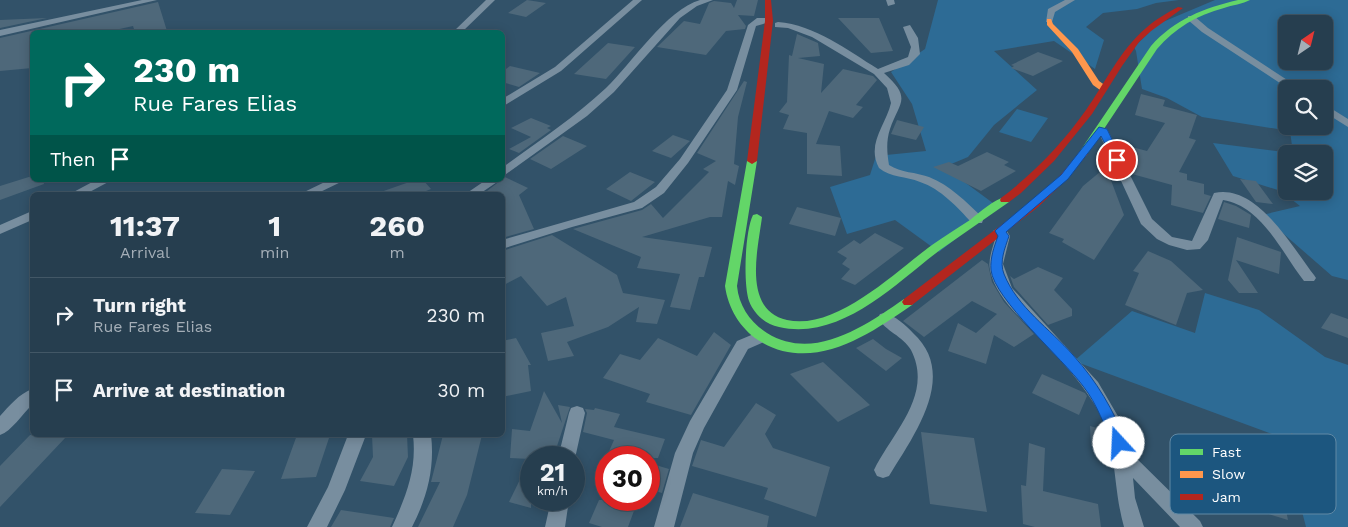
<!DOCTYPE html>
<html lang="en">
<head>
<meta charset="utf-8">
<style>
  :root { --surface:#263e4f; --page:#2e4556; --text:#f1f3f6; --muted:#a4aeb7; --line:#425766 }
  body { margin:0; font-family:"Work Sans",sans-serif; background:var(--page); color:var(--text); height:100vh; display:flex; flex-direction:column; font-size:19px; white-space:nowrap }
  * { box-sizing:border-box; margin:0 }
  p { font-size:16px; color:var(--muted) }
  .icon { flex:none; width:28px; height:28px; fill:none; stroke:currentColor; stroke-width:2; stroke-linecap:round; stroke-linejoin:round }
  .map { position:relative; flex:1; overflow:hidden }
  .sheet { position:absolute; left:30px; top:192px; width:475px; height:245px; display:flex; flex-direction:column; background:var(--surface); border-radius:8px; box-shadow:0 2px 12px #0003,0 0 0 1px var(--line) }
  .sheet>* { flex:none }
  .top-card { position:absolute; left:30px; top:30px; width:475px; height:152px; border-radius:8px; box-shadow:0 2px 12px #0003,0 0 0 1px var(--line); background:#00695c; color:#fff; overflow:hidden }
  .needle { width:32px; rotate:35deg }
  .fabs { position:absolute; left:1278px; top:15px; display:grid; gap:10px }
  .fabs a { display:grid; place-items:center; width:55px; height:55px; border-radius:8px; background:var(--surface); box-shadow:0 2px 12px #0003,0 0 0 1px var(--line); font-size:25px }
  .speed { position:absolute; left:520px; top:446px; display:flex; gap:10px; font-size:25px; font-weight:700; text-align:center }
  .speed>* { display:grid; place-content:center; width:65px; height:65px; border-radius:50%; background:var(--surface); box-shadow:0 2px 12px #0003,0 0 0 1px var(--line); line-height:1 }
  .speed small { font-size:12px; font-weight:400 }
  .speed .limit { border:8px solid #d22; background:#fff; color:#111 }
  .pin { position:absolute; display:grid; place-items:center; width:42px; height:42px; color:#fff; margin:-21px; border:2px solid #fff; border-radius:50%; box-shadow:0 1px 5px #0007 }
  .me { position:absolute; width:55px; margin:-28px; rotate:340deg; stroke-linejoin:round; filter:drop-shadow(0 0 4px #0008) }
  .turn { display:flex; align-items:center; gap:18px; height:105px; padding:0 20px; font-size:22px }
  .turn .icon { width:65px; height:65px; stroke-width:2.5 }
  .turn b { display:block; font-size:35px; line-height:42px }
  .then { display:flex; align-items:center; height:48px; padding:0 20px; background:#0003; gap:10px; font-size:19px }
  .eta { display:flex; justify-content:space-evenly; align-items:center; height:85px; text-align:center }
  .eta b { font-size:30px; font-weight:700; line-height:35px }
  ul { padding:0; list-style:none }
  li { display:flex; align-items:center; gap:15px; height:75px; padding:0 20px; border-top:1px solid var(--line) }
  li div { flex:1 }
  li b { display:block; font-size:19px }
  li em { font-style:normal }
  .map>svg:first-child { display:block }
  .green { fill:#2d6b95; fill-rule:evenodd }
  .building { fill:#4e687a }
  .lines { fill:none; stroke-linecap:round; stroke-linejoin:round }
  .street { fill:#788e9f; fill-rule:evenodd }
  .fast { fill:#63d668; fill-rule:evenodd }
  .slow { fill:#ff974d; fill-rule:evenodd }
  .jam { fill:#b3261e; fill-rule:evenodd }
  .route { fill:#1a73e8; stroke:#114b97 }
  .key { fill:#1c567f; stroke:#6089a5; stroke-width:1 }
  .key-label { font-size:14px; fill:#fff }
</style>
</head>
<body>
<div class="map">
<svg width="1348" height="527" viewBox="0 0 1348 527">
  <rect width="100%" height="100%" fill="#325269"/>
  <path class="green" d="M938,0H1179L1156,3L1137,9L1103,13L1086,27L1104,40L1095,69L1054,41L994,51L1037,90L994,125L968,157L944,167L997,206L939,252L895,220L847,234L830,187L870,175L876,156L926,151L912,104L891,72L925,49Z
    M1215,0H1348V280L1332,276L1262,215L1300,206L1281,191L1233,176L1213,143L1293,153L1290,131L1202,117L1167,98L1142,89L1136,51L1134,47L1158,24ZM1286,24H1324V61H1286ZM1286,89H1324V126H1286ZM1286,154H1324V191H1286Z
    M1017,109L1048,118L1031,142L999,132Z
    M1205,293L1259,310L1325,357L1348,365V527H1306L1283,438L1074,361L1132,311L1195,333Z"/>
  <path class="building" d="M527,0L546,3L526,17L508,13Z
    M737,0H758L754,16L738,15L746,26L745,29L726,31L706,55L657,47L684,21L700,24L709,3L714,1L731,3L734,8Z
    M158,2L167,31L135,32L133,26L106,32H32V68L0,71V38Z
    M47,18L0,28V20Z
    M838,18H879L893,51L871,53Z
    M797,34L818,43L820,56L798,58L824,64L821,93L843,69L873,76L877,80L856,105L863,107L853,118L829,111L816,144L840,146L842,176L807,174V133L783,129L789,115L779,112L787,102L789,55L792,56Z
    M608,43L635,47L606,79L574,74Z
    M1038,52L1063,61L1033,76L1011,68L1014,66L1011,65Z
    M510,66L540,73L519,87L502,82V72Z
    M744,81L747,82L738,117L734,164L739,166L735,185L728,181L722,217H710L642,237L712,247L704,277H699L690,310L670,307L680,274L637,268L641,257L573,229L642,210L651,204L663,218L709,172L703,169L716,161L697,153Z
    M1141,94L1165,100L1163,106L1197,115L1189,138L1196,140L1179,172L1187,174V180L1204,184V194L1211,196L1203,213L1171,205L1172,185L1132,174L1124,159L1128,146L1147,151L1165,123L1135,115Z
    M531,118L551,126L547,128L551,130L519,153L509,149L531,137L511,128Z
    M897,120L924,127L916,140L891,134Z
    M673,135L690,141L671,158L652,151Z
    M563,136L587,146L551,169L530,159Z
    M987,152L1009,162L1004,165L1016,171L981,191L933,167L949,162L958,166Z
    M1106,167L1124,215L1094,260L1062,242L1064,239L1049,233L1083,186Z
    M630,172L655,182L631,201L606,189Z
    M32,176V180H43L44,184L0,200V186Z
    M505,177L528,188L519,195L534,229L502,238V195L487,191Z
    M1240,179L1256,181L1273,204L1256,202Z
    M415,180H423L431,189L416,195H378V193Z
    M1224,202L1236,206L1251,215L1249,228L1218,219Z
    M797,207L841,218L835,236L789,224Z
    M875,233L904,248L855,285L841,279L850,269L842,264L847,258L837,252L854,240L860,244Z
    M552,235L617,275L623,293L665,300L657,324L636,322L639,307L608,327L567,342L574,356L548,361L541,333L574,326L566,297L547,306L521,276L502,286V251Z
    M1237,237L1281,252L1279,274L1236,260L1258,293H1239L1228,280Z
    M1148,251L1171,261L1203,290L1187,293L1176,325L1125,305L1139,273L1133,271Z
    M982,260L988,264L992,282L1004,302L1034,334L1014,347L994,335L986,364L948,351L958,323L976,333L997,314L972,301L924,337L903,321Z
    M1038,267L1063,278L1054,290L1072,309V316L1048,325L1014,287L1010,276L1014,279Z
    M1331,313L1348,319V338L1321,328Z
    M714,332L731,345L691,415L646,402L650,394L603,378L620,354L640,360L658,338L697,356Z
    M516,338L531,365H528L531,391L502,397V341Z
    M873,339L886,349L902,358L886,371L856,348Z
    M823,362L870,405L838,422L790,374Z
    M1042,374L1085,393L1087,396L1079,415L1032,393Z
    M544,391L562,423L558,405L570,407L553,458H531V508L509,502L530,459L510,458L512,429L530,431Z
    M756,403L776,415L765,434L773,448L830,467L816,517L764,499L768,488L692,466L701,440L724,447Z
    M595,408L620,414L614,427L665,439L658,458H606L614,440L583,432L587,413L585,409L594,410Z
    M1090,426L1104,430L1110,451L1091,446Z
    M921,432L974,438L987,512L930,504Z
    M1291,433L1324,446L1323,469L1289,454Z
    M30,435L66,437L0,507V466Z
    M297,435H330L316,477L281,479Z
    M372,435H407L408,457L394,486L360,481L373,457Z
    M443,435H482L467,495L453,527H418L440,482H431Z
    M1029,443L1045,448L1043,491L1098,504L1101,527H1035L1023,524L1021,485L1026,486Z
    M649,463L669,469L662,493L649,489Z
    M1209,464L1281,485L1288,520L1214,497Z
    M222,469L255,471L230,515L195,513Z
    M693,493L769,516L767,527H680Z
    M599,500H638L628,527H602L589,523Z
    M341,510L394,518L390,527H331Z"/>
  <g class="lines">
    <path class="street" d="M142,0H157L0,36V30Z
      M486,0H495L462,32H453Z
      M633,0H642L561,71L502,107V99L555,67Z
      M700,0H713L697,6L680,18L614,92L587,116L502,177V168C537,142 574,118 606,88C631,64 667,9 700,0Z
      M886,0H894L895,4L888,6Z
      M1065,0H1075L1055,12L1052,22H1046L1048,9Z
      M1188,16H1194L1208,28L1301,89H1289L1202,32L1188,20Z
      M757,18H769L773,21L756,26L737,90L688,163L664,193L642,208L572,227L502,249V240L634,202L656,187L680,159L727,90L748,25Z
      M778,22C815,25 847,50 878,69L908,57L911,47L903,27L910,25L918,38L920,54L909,65L884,73C913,99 899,102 890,129C886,141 887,153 889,165C901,173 916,172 929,177C950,185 966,202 982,217L983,220L982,223H972C957,207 941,189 920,182C906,176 891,178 879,168C866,144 886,125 891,103L887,88L874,74L812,37L788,28L775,27V23Z
      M1324,104L1348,119V127L1324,112Z
      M1102,126L1107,129L1152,219L1172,237L1192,241L1214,193C1257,183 1292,247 1314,275L1316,278L1314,281H1304C1282,253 1262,206 1223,200L1208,240L1200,249L1187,250L1169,245L1157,239L1141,224L1097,129Z
      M96,180H112L84,195H68Z
      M329,180H345L314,195H298Z
      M486,180H500L478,195H464Z
      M32,211V220L0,234V225Z
      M1000,227L1005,228L1010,236L1003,264L1012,288L1098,382L1119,418L1129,451L1200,521L1203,527H1180L1133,478L1135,498L1144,527H1124C1113,489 1117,446 1099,412C1085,387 1066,366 1047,345C1027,323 996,300 990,270C988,258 993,247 996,236L993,231Z
      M885,313C895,316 906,325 913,333C959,375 914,435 889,476L883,478L877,476L874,470C892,433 934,395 911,350C903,336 885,331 878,318L880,314Z
      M761,331L766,333L769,337L766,341L748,349L704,428L693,453L674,527H654L675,453L690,421L737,341Z
      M32,389V405C22,414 12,431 0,435V416C9,406 19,394 32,389Z
      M577,406L583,408L585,413L574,463V458H558L569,413L571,408Z
      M348,435H366L345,490L327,527H307L328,487Z
      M413,435H431C435,468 427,498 412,527H392C406,496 417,470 413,435Z
      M551,500H569L565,527H545Z"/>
    <path class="fast" d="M1238,0H1250C1243,4 1232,5 1224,8C1197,15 1175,28 1157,49L1086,156H1080L1078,154L1151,46C1175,19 1204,8 1238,0Z
      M752,158L757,161L737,286C739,306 750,322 767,333C814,362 865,326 904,299H912L914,302L912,305C867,336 812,374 758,340C740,328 728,308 725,286L747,161Z
      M1005,197L1009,198L1010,200L1009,202C986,218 963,234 940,250C895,284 841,341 779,327C765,324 754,314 749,301C743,283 745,231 753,215L757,214L762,217C758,249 742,310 787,320C836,331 895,272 932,245C944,237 957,228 970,220C980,212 993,200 1005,197Z"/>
    <path class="slow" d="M1047,19H1051L1053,24L1078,49L1099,81L1106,86V90H1100L1093,85L1072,52L1047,25Z"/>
    <path class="jam" d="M765,0H771L773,21L757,161L752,164L747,161L765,21Z
      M1178,7L1183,8L1151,31L1139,42L1122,66L1092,114L1054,161L1021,193L1009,202H1001L1000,200L1001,198C1034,173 1062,144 1086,110C1105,83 1120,50 1146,28C1156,19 1167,13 1178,7Z
      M1083,151L1088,154L1086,156L1062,184L1038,207L912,305H904L902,302L904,299L1030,203L1056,180L1080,152Z"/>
  </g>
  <path class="route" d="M1099,127L1107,129L1122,160L1114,162L1101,136L1068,179L1006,232L1009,236C1005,248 999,262 1004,274C1017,307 1050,329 1073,355C1098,383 1112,408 1127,443L1125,447L1119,449L1114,447C1104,426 1098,405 1083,386C1063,359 994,299 991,270C990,258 994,247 998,236L995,231L997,229L1061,175Z"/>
  <rect x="1170" y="434" width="166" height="80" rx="8" class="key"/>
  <rect x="1180" y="449" width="23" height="6" fill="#63d668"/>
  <rect x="1180" y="471" width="23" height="7" fill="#ff974d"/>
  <rect x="1180" y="494" width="23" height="6" fill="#b3261e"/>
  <g class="key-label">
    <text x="1212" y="457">Fast</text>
    <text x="1212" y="479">Slow</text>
    <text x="1212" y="502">Jam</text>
  </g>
</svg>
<div class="fabs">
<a><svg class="needle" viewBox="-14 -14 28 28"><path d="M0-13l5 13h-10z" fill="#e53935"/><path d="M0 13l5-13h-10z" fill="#a4aeb7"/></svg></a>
<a><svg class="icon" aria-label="search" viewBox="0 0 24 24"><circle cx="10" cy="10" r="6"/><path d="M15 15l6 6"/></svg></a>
<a><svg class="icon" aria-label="layers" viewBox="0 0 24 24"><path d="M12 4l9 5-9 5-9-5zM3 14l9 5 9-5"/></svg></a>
</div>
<div class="speed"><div>21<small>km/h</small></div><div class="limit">30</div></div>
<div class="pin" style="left:1117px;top:160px;background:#d93025"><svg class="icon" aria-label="arrive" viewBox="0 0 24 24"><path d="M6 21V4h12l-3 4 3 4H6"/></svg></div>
<svg class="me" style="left:1119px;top:443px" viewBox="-20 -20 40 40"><circle r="19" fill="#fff"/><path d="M0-13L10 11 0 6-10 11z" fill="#1a73e8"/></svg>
<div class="top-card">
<div class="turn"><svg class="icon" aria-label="right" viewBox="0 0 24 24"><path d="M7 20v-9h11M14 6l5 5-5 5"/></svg><div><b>230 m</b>Rue Fares Elias</div></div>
<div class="then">Then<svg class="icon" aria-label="arrive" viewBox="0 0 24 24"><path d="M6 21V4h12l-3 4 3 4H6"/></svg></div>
</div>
<section class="sheet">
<div class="eta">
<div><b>11:37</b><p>Arrival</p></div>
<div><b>1</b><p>min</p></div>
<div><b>260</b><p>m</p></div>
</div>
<ul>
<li><svg class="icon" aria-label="right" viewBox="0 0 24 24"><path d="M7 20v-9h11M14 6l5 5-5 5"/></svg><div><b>Turn right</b><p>Rue Fares Elias</p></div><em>230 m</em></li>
<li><svg class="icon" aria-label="arrive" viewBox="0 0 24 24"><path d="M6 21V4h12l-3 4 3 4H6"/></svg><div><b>Arrive at destination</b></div><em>30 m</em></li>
</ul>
</section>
</div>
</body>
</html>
